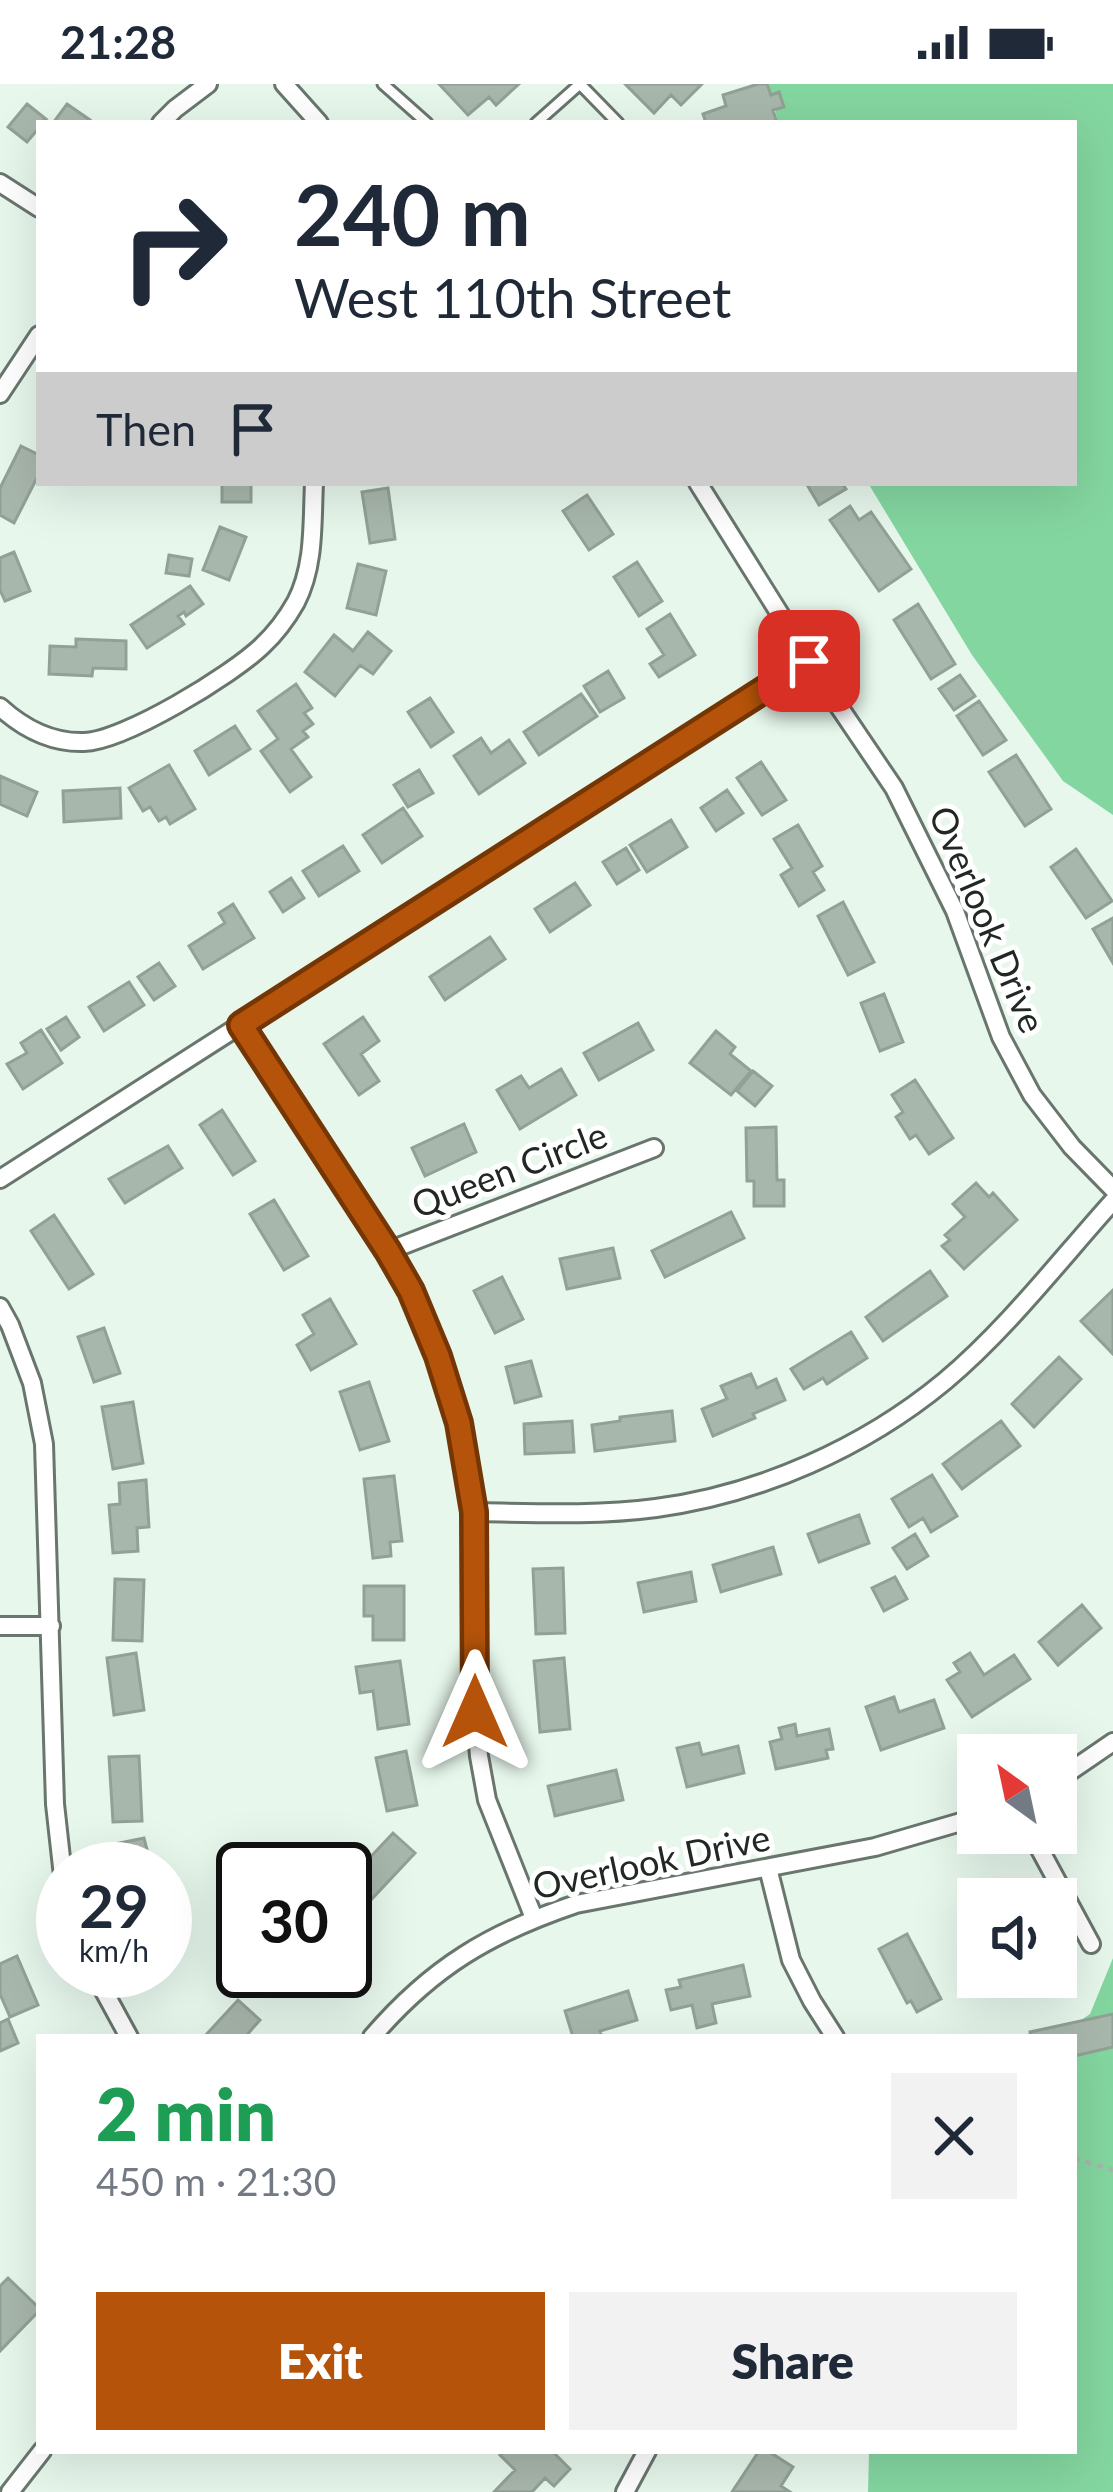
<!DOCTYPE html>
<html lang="en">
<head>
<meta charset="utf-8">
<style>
  :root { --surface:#fff; --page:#f2f2f3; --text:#1f2937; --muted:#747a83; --accent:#b45309 }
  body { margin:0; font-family:Lato,sans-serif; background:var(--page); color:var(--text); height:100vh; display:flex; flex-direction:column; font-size:45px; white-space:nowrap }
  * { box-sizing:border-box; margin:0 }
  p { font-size:39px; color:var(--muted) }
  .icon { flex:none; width:66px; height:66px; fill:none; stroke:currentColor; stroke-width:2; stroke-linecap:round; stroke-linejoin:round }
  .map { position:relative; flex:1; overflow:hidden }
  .side { position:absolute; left:36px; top:1950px; width:1041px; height:420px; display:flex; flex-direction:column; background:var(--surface); border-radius:0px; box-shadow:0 12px 48px #0002 }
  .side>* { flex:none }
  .guide { position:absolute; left:36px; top:36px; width:1041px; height:366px; border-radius:0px; box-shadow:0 12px 48px #0002; background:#fff; color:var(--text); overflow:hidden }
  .needle { width:78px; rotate:327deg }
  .tools { position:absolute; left:957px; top:1650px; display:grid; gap:24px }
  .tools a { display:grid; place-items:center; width:120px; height:120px; border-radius:0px; background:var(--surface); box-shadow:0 12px 48px #0002; font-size:60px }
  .speed { position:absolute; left:36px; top:1758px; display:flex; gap:24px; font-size:60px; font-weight:700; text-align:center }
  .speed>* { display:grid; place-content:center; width:156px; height:156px; border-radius:50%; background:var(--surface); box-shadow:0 12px 48px #0002; line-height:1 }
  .speed small { font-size:30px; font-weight:400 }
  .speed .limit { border:6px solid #111; border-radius:18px; background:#fff; color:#111 }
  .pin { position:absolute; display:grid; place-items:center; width:102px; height:102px; color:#fff; margin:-51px; border-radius:24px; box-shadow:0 6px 18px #0006 }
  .me { position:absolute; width:132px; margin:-66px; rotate:0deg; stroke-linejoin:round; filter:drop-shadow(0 0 9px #0008) }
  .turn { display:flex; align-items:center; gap:42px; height:252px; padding:0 60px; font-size:54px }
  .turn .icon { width:156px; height:156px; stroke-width:2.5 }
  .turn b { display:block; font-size:84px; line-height:102px }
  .then { display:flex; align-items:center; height:114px; padding:0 60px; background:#0003; gap:24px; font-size:45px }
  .round { display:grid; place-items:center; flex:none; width:126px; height:126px; border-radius:0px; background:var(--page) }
  .head { display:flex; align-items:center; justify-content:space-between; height:204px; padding:0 60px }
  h1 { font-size:72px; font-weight:800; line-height:90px; color:#1e9e55 }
  .action { display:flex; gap:24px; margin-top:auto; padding:24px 60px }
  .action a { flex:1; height:138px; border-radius:0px; background:var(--accent); color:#fff; font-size:48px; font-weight:800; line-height:138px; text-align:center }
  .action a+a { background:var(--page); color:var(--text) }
  .status { display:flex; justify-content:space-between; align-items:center; height:84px; padding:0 60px; background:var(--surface); direction:ltr }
  .status svg { height:33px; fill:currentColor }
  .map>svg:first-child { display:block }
  .green { fill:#84d6a0 }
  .building { fill:#a8b7ac; stroke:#92a196; stroke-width:3 }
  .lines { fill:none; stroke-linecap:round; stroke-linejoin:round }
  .lane-casing { stroke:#69766d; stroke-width:15 }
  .street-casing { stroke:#69766d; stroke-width:22 }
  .path { stroke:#a8b4ac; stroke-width:4.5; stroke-dasharray:6 6; stroke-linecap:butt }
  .lane { stroke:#fff; stroke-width:9 }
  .street { stroke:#fff; stroke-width:16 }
  .route-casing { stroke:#753606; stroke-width:30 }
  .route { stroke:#b45309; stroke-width:21 }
  .labels { text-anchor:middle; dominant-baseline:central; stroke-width:10; stroke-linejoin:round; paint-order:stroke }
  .street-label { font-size:36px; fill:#212723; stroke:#fff }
</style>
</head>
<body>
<div class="status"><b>21:28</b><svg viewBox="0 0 49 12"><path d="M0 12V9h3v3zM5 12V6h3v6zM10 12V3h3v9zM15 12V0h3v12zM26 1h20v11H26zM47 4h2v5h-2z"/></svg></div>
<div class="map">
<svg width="1113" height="2408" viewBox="0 0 1113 2408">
  <rect width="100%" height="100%" fill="#e7f7ec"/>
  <path class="green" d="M753,0H1113V731L1063,697L972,571L868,399H1074V39H778L772,11Z
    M1113,1874V2408H868L869,2367H1074V1953H1056L1090,1930Z"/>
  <path class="building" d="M439,0H519L496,21L489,13L468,31Z
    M625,0H702L681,21L671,11L654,29Z
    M758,0H767L771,11L779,8L784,23L773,26L777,39H706L703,30L726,22L723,11Z
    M27,20L46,35L39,39V44L27,58L8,43Z
    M67,20L90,36L88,39H53Z
    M21,362L39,371V390L14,439L0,431V404Z
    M222,399H251V418H222Z
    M806,399H842L846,405L819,421Z
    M388,404L395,455L370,459L362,408Z
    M587,411L613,450L589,466L563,427Z
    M850,422L859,436L871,428L911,485L879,507L830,436Z
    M220,443L246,453L229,496L203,486Z
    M14,468L30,507L5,517L0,506V474Z
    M169,471L192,475L189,492L166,489Z
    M637,478L662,517L639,532L614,493Z
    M358,480L386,487L376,531L347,524Z
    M190,502L203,520L186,532L184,528L178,532L184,540L147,564L131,541Z
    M918,520L955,580L931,595L894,536Z
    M670,530L695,571L659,593L650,580L664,571L647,545Z
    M368,548L391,567L373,590L360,581L335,612L305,588L334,551L353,567Z
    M76,555L126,557V585L93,584L92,592L49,590L50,562L76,563Z
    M608,587L624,614L600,628L584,602Z
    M960,591L975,612L954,626L939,605Z
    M296,600L312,624L304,629L313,640L303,647L308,653L291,665L311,693L290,708L261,667L278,655L258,627Z
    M581,610L597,632L539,671L524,648Z
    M430,614L453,648L431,663L408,628Z
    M979,617L1006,656L983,671L957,632Z
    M235,642L250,665L209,691L195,667Z
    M481,654L491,669L509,656L525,679L479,710L454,672Z
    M1016,671L1051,725L1025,742L989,688Z
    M761,678L786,716L762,731L737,694Z
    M169,681L195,725L170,740L166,733L159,737L150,723L143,727L129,704Z
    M419,686L433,709L408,723L394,701Z
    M0,692L37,708L27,732L0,720Z
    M120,704L121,734L64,738L63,707Z
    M727,706L743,729L716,747L701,724Z
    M403,724L422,752L382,779L363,751Z
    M671,736L687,763L647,788L630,761Z
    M798,741L822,782L813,788L824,806L799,822L781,791L792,784L774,755Z
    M343,762L359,787L319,812L303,787Z
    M626,764L639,786L617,800L603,778Z
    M1076,765L1112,817L1086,834L1051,783Z
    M291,794L304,814L283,828L270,808Z
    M575,799L590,821L550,848L535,825Z
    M843,818L874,878L848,891L818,832Z
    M233,820L254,854L203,885L189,862L225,839L219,829Z
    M1113,834V879L1093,845Z
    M490,853L505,875L445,916L430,893Z
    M159,879L175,902L154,916L138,893Z
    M129,898L144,921L104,947L89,923Z
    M884,910L903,958L880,967L861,919Z
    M66,933L79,953L61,966L47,945Z
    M363,933L379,957L361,970L379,997L359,1011L324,960Z
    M638,939L653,966L599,996L584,969Z
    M41,946L62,979L23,1005L7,980L27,969L21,959Z
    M716,947L735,963L730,970L751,987L731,1011L690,979Z
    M561,985L576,1011L520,1045L497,1006L521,992L529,1004Z
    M753,987L772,1002L755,1022L737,1007Z
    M915,996L953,1054L929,1070L916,1051L910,1055L896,1033L903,1028L892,1011Z
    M222,1026L255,1077L233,1091L200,1041Z
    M464,1040L476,1068L425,1092L412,1064Z
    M776,1043L777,1096H784V1122H754V1097H747L746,1044Z
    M168,1062L182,1084L125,1119L109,1095Z
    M976,1099L989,1113L993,1109L1017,1136L964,1185L942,1162L950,1156L945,1151L965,1133L953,1120Z
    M274,1116L308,1172L284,1186L250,1130Z
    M731,1128L744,1154L665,1193L652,1167Z
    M54,1131L93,1190L69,1205L31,1147Z
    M613,1164L620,1194L567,1205L560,1175Z
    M930,1187L947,1212L883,1257L866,1233Z
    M502,1193L523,1235L495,1249L474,1207Z
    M1113,1206V1270L1081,1237Z
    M330,1215L356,1260L311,1286L297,1261L314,1250L303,1231Z
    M104,1244L120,1289L94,1298L78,1253Z
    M851,1248L867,1274L827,1300L823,1294L804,1305L791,1285Z
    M1059,1273L1081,1295L1034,1343L1012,1320Z
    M531,1277L541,1312L515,1319L506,1283Z
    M751,1290L757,1304L776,1295L785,1316L753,1330L755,1334L713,1352L702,1325L727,1315L721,1302Z
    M369,1298L389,1357L360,1366L340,1308Z
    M133,1318L143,1379L113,1385L102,1323Z
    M672,1327L675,1357L595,1367L592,1341L620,1337V1333Z
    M572,1337L574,1368L525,1370L524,1340Z
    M1001,1337L1020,1362L962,1405L943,1380Z
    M932,1391L957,1432L931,1448L923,1434L909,1443L892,1415Z
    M394,1392L402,1457L390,1458L391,1472L373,1474L364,1395Z
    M146,1396L149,1443L137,1444L138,1467L113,1469L109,1421L120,1420L119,1399Z
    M859,1431L869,1459L819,1478L808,1450Z
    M915,1450L928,1472L907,1485L893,1464Z
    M773,1463L781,1490L721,1508L713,1481Z
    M563,1484L565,1549L536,1550L533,1485Z
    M691,1488L696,1517L644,1528L638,1499Z
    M895,1493L907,1515L884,1527L872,1504Z
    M115,1495L144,1496L142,1557L113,1556Z
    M364,1502H404V1556H373V1532H364Z
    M1082,1521L1101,1544L1058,1581L1039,1558Z
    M136,1569L144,1626L114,1631L107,1574Z
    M970,1569L984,1591L1014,1571L1030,1595L972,1633L947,1596L960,1588L954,1579Z
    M564,1574L570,1645L540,1648L534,1577Z
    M400,1577L409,1640L378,1645L373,1607L360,1609L356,1583Z
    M894,1613L899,1628L934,1616L944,1644L881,1666L866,1623Z
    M795,1640L797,1652L829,1645L833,1665L826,1666L828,1674L776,1685L770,1658L782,1655L779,1644Z
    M699,1659L702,1671L738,1662L744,1689L687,1703L677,1664Z
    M406,1667L417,1721L387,1727L376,1674Z
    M139,1672L142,1737L113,1738L109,1673Z
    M616,1686L623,1716L555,1732L548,1702Z
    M393,1749L415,1769L368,1819L347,1798Z
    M144,1754L152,1785H121L115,1760Z
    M907,1850L941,1915L917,1928L911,1917L907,1919L879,1865Z
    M17,1872L38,1921L10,1933L0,1910V1880Z
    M743,1881L750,1912L712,1920L716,1939L697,1944L692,1921L671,1926L666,1906L681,1903L679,1896Z
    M628,1907L637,1936L600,1947L602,1953H573L565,1927Z
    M238,1916L260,1936L245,1953H204Z
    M1113,1930V1963L1074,1972V1953H1031L1030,1948Z
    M8,1935L18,1959L0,1967V1939Z
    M8,2194L39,2224V2227L0,2267V2202Z
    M505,2367H552L570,2385L554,2402L545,2394L532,2408H494L515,2386L500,2371Z
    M759,2367H768L793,2383L781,2402L790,2408H732Z"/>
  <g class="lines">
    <defs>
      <path id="lane" d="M383,0L427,39
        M580,0L618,39
        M536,39L580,0"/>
      <path id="street" d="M284,0L319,39
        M161,39L175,25L208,0
        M0,99L39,124
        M0,310L39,251
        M698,399L823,599L894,704L955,827L1001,953L1032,1011L1072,1063L1113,1105
        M0,623C23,644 51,659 84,658C124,657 232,591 262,562C276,549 287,534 296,518C315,481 312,439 314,399
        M241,941L388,1167L411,1207L438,1272L459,1339L474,1428L475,1627L479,1672L487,1716L534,1834
        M0,1095L809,577
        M388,1167L654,1064
        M0,1223L10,1241L32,1299L44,1360L55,1720L63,1792
        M474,1428C534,1429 596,1432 656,1424C760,1410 864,1364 945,1297C1007,1245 1059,1177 1113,1117
        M0,1542H51
        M1056,1697L1113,1658
        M1031,1749L1091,1860
        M768,1784L791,1876L812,1917L835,1953
        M93,1887L129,1953
        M372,1953C432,1883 490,1849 576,1820L875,1763L978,1733
        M10,2408L42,2367
        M625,2408L647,2367"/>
    </defs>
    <use href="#lane" class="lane-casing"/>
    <use href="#street" class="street-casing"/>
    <path class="path" d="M1074,2074L1113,2086"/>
    <use href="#lane" class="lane"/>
    <use href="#street" class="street"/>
  </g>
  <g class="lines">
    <defs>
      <path id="route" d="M475,1628L474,1428L459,1339L438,1272L411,1207L388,1167L241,941L809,577"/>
    </defs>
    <use href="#route" class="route-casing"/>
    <use href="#route" class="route"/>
  </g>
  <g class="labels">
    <g class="street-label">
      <text transform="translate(988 835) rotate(67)">Overlook Drive</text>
      <text transform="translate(509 1085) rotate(-21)">Queen Circle</text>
      <text transform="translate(651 1777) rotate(-12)">Overlook Drive</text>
    </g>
  </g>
</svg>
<div class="tools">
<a><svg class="needle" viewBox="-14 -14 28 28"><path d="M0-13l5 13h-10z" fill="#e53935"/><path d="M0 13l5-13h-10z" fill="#747a83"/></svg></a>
<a><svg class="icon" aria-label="sound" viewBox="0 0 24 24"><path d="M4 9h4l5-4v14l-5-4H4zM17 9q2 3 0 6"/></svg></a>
</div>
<div class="speed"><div>29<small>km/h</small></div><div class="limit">30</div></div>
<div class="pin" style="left:809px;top:577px;background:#d93025"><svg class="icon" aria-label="arrive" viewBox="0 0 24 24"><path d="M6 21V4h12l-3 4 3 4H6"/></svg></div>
<svg class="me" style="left:475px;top:1628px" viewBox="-20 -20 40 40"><path d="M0-17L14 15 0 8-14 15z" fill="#b45309" stroke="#fff" stroke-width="4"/></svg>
<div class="guide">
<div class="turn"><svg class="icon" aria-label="right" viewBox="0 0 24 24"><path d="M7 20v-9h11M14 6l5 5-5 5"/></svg><div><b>240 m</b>West 110th Street</div></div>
<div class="then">Then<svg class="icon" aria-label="arrive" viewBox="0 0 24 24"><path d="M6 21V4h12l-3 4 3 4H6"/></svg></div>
</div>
<section class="side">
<div class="head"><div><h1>2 min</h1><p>450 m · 21:30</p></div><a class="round"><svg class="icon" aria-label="close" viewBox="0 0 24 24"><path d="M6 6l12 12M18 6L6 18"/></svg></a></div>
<div class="action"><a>Exit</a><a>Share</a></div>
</section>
</div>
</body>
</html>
